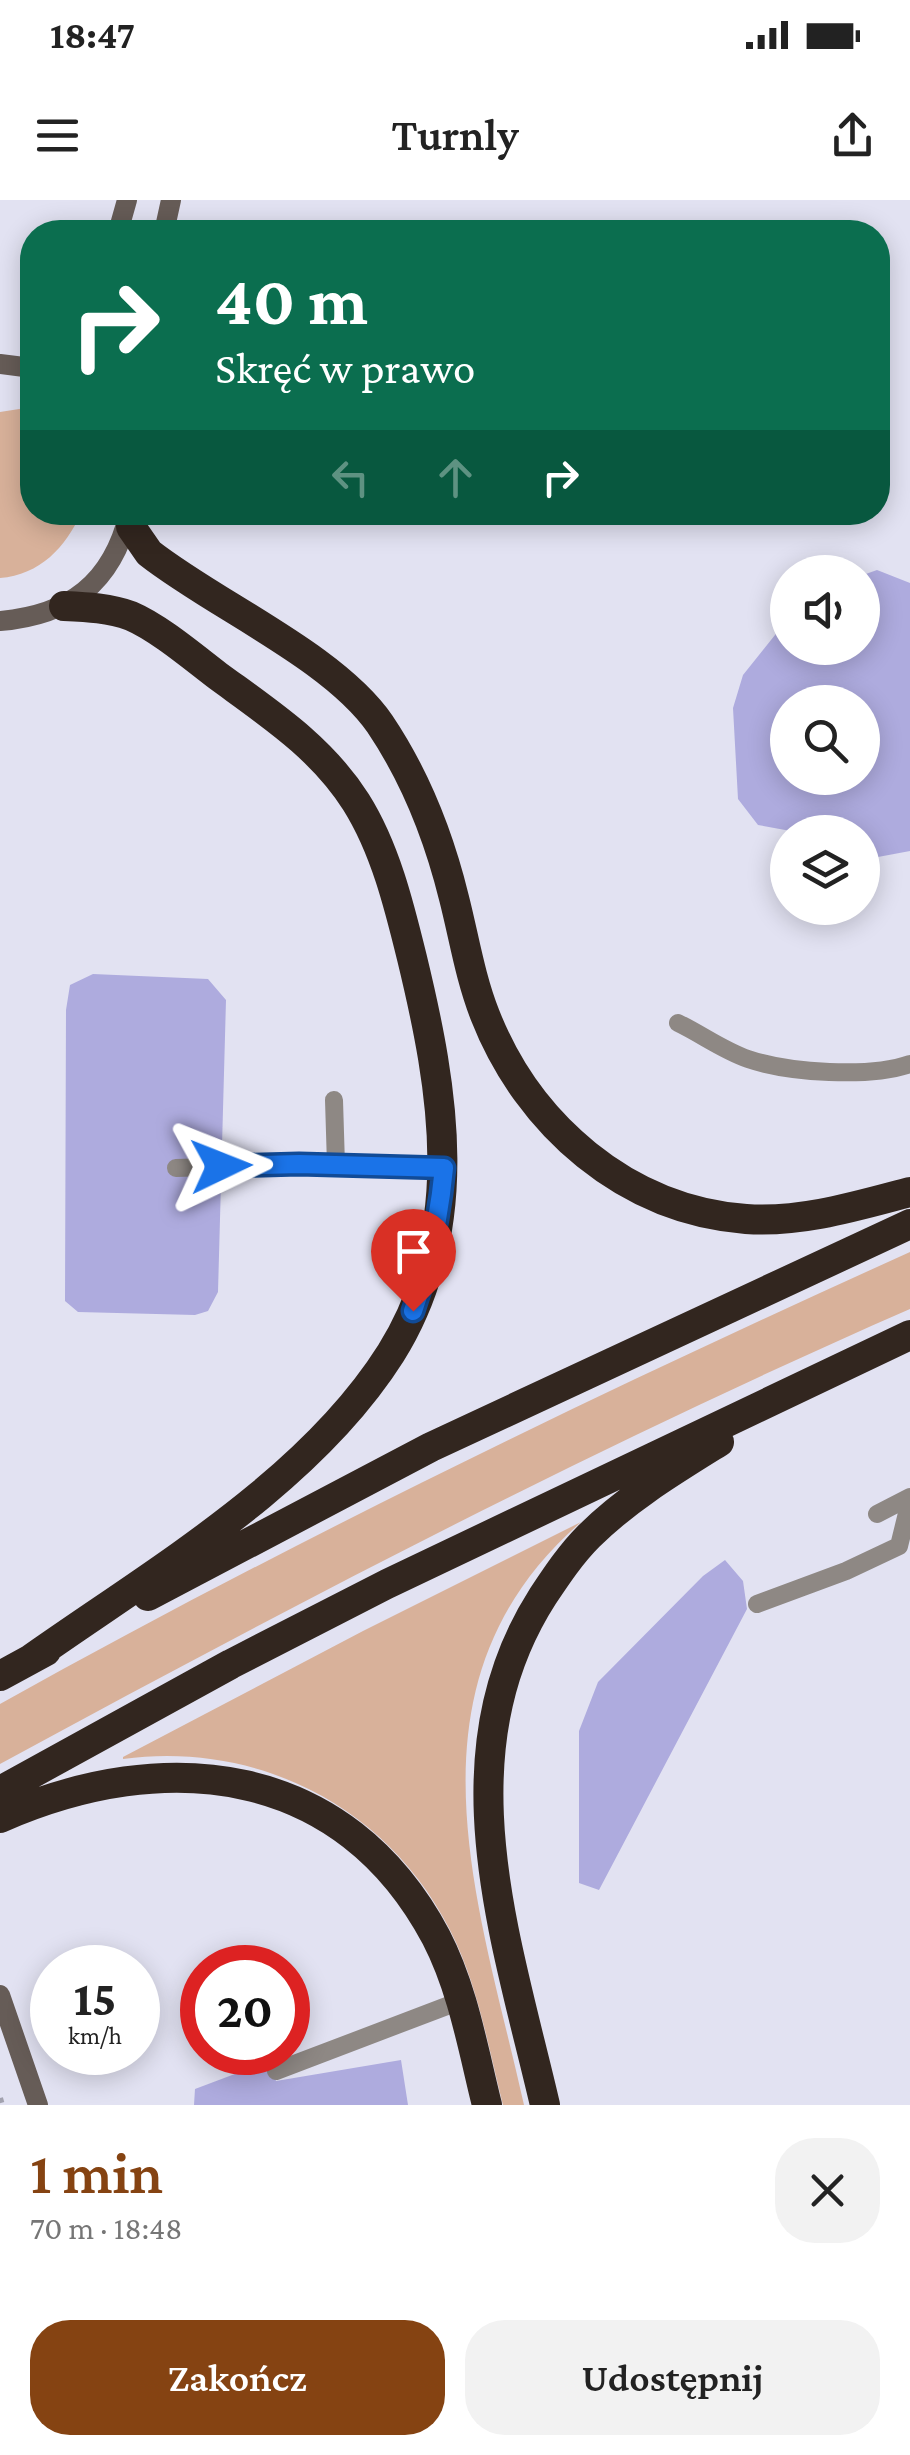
<!DOCTYPE html>
<html lang="pl">
<head>
<meta charset="utf-8">
<style>
  :root { --surface:#fff; --page:#f2f2f2; --text:#222; --muted:#767676; --accent:#854312 }
  body { margin:0; font-family:"Crimson Pro",serif; background:var(--page); color:var(--text); height:100vh; display:flex; flex-direction:column; font-size:38px; white-space:nowrap }
  * { box-sizing:border-box; margin:0 }
  p { font-size:32px; color:var(--muted) }
  .icon { flex:none; width:55px; height:55px; fill:none; stroke:currentColor; stroke-width:2; stroke-linecap:round; stroke-linejoin:round }
  .map { position:relative; height:1905px; overflow:hidden }
  .sheet { display:flex; flex-direction:column; background:var(--surface); flex:1 }
  .sheet>* { flex:none }
  .banner { position:absolute; left:20px; top:20px; width:870px; height:305px; border-radius:40px; box-shadow:0 5px 25px #0003; background:#0b6e4f; color:#fff; overflow:hidden }
  .controls { position:absolute; left:770px; top:355px; display:grid; gap:20px }
  .controls a { display:grid; place-items:center; width:110px; height:110px; border-radius:50%; background:var(--surface); box-shadow:0 5px 25px #0003; font-size:50px }
  .speed { position:absolute; left:30px; top:1745px; display:flex; gap:20px; font-size:50px; font-weight:700; text-align:center }
  .speed>* { display:grid; place-content:center; width:130px; height:130px; border-radius:50%; background:var(--surface); box-shadow:0 5px 25px #0003; line-height:1 }
  .speed small { font-size:25px; font-weight:400 }
  .speed .limit { border:15px solid #d22; background:#fff; color:#111 }
  .pin { position:absolute; display:grid; place-items:center; width:85px; height:85px; color:#fff; margin:-102px -42px; border-radius:50% 50% 50% 0; rotate:-45deg; box-shadow:0 0 10px #0007 }
  .pin .icon { rotate:45deg }
  .me { position:absolute; width:110px; margin:-55px; rotate:88deg; stroke-linejoin:round; filter:drop-shadow(0 0 8px #0008) }
  .turn { display:flex; align-items:center; gap:35px; height:210px; padding:0 30px; font-size:45px }
  .turn .icon { width:130px; height:130px; stroke-width:2.5 }
  .turn b { display:block; font-size:70px; line-height:85px }
  .lanes { display:flex; align-items:center; height:95px; padding:0 30px; background:#0003; justify-content:center; gap:50px; direction:ltr }
  .lanes .off { opacity:.35 }
  .round { display:grid; place-items:center; flex:none; width:105px; height:105px; border-radius:40px; background:var(--page) }
  .overview { display:flex; align-items:center; justify-content:space-between; height:170px; padding:0 30px }
  h1 { font-size:60px; font-weight:600; line-height:75px; color:var(--accent) }
  .cta { display:flex; gap:20px; margin-top:auto; padding:20px 30px }
  .cta a { flex:1; height:115px; border-radius:40px; background:var(--accent); color:#fff; font-size:40px; font-weight:600; line-height:115px; text-align:center }
  .cta a+a { background:var(--page); color:var(--text) }
  .status { display:flex; justify-content:space-between; align-items:center; height:70px; padding:0 50px; background:var(--surface); direction:ltr }
  .status svg { height:28px; fill:currentColor }
  header { display:flex; justify-content:space-between; align-items:center; height:130px; padding:0 30px; background:var(--surface); font-size:45px; font-weight:600 }
  .map>svg:first-child { display:block }
  .green { fill:#d8b19a }
  .water { fill:#aeabde; fill-rule:evenodd }
  .lines { fill:none; stroke-linecap:round; stroke-linejoin:round }
  .path { stroke:#a2a2af; stroke-width:6; stroke-dasharray:5 8; stroke-linecap:butt }
  .lane { stroke:#8e8884; stroke-width:18 }
  .secondary { stroke:#665c57; stroke-width:20 }
  .highway { stroke:#32261f; stroke-width:30 }
  .route-casing { stroke:#114b97; stroke-width:25 }
  .route { stroke:#1a73e8; stroke-width:18 }
</style>
</head>
<body>
<div class="status"><b>18:47</b><svg viewBox="0 0 49 12"><path d="M0 12V9h3v3zM5 12V6h3v6zM10 12V3h3v9zM15 12V0h3v12zM26 1h20v11H26zM47 4h2v5h-2z"/></svg></div>
<header><svg class="icon" aria-label="menu" viewBox="0 0 24 24"><path d="M4 6h16M4 12h16M4 18h16"/></svg>Turnly<svg class="icon" aria-label="share" viewBox="0 0 24 24"><path d="M12 15V3M7 8l5-5 5 5M5 13v7h14v-7"/></svg></header>
<div class="map">
<svg width="910" height="1905" viewBox="0 0 910 1905">
  <rect width="100%" height="100%" fill="#e2e2f2"/>
  <path class="green" d="M32,207V312L81,313C66,347 40,375 0,378V212Z
    M910,1052V1109C599,1245 298,1402 0,1564V1504C296,1339 601,1192 910,1052Z
    M581,1322C395,1484 479,1703 524,1905H503C488,1846 478,1785 450,1730C388,1607 258,1541 123,1559V1557L363,1431Z"/>
  <path class="water" d="M877,370L910,383V651L878,657L863,654L862,632H796L758,625L738,599L733,508L743,475L787,420L788,448H862L863,375ZM788,502H862V578H788Z
    M93,774L208,779L226,800L218,1092L208,1111L195,1115L78,1112L65,1101L66,810L70,785Z
    M725,1360L743,1381L747,1409L599,1690L579,1683V1531L598,1482L703,1376Z
    M401,1860L408,1905H194L195,1889L269,1861L276,1881Z"/>
  <g class="lines">
    <path class="path" d="M0,1898L2,1905"/>
    <path class="lane" d="M678,823C701,834 724,851 748,859C789,873 870,878 910,864
      M334,900L336,965
      M176,968L299,964L444,968
      M877,1314L910,1297
      M757,1404L846,1371L899,1346L910,1301
      M276,1871L460,1801"/>
    <path class="secondary" d="M118,32L127,0
      M164,32L171,0
      M0,164L32,168
      M0,421C70,415 112,383 129,314
      M0,1795L38,1905"/>
    <path class="highway" d="M131,312V327L149,353C215,405 333,456 380,524C415,576 439,637 454,698C464,737 470,777 485,815C528,925 626,1010 746,1019C801,1023 857,1006 910,992
      M148,1396L431,1247L910,1024
      M31,1459C154,1372 309,1283 391,1153C468,1030 444,890 412,758C399,705 385,648 356,602C321,547 270,514 218,476C193,457 159,428 131,416C110,408 87,407 64,406
      M0,1476L46,1451
      M0,1591L231,1464L387,1384L910,1135
      M0,1618C166,1545 344,1564 436,1737C463,1789 473,1849 487,1905
      M545,1905C506,1737 441,1555 543,1396C557,1375 571,1354 589,1336C626,1299 674,1270 719,1242"/>
  </g>
  <g class="lines">
    <defs>
      <path id="route" d="M221,966L299,964L444,968C439,1019 430,1063 413,1111"/>
    </defs>
    <use href="#route" class="route-casing"/>
    <use href="#route" class="route"/>
  </g>
</svg>
<div class="controls">
<a><svg class="icon" aria-label="sound" viewBox="0 0 24 24"><path d="M4 9h4l5-4v14l-5-4H4zM17 9q2 3 0 6"/></svg></a>
<a><svg class="icon" aria-label="search" viewBox="0 0 24 24"><circle cx="10" cy="10" r="6"/><path d="M15 15l6 6"/></svg></a>
<a><svg class="icon" aria-label="layers" viewBox="0 0 24 24"><path d="M12 4l9 5-9 5-9-5zM3 14l9 5 9-5"/></svg></a>
</div>
<div class="speed"><div>15<small>km/h</small></div><div class="limit">20</div></div>
<div class="pin" style="left:413px;top:1111px;background:#d93025"><svg class="icon" aria-label="arrive" viewBox="0 0 24 24"><path d="M6 21V4h12l-3 4 3 4H6"/></svg></div>
<svg class="me" style="left:221px;top:966px" viewBox="-20 -20 40 40"><path d="M0-17L14 15 0 8-14 15z" fill="#1a73e8" stroke="#fff" stroke-width="4"/></svg>
<div class="banner">
<div class="turn"><svg class="icon" aria-label="right" viewBox="0 0 24 24"><path d="M7 20v-9h11M14 6l5 5-5 5"/></svg><div><b>40 m</b>Skręć w prawo</div></div>
<div class="lanes"><svg class="icon off" aria-label="left" viewBox="0 0 24 24"><path d="M17 20v-9H6M10 6l-5 5 5 5"/></svg><svg class="icon off" aria-label="ahead" viewBox="0 0 24 24"><path d="M12 20V5M6 11l6-6 6 6"/></svg><svg class="icon" aria-label="right" viewBox="0 0 24 24"><path d="M7 20v-9h11M14 6l5 5-5 5"/></svg></div>
</div>
</div>
<section class="sheet">
<div class="overview"><div><h1>1 min</h1><p>70 m · 18:48</p></div><a class="round"><svg class="icon" aria-label="close" viewBox="0 0 24 24"><path d="M6 6l12 12M18 6L6 18"/></svg></a></div>
<div class="cta"><a>Zakończ</a><a>Udostępnij</a></div>
</section>
</body>
</html>
